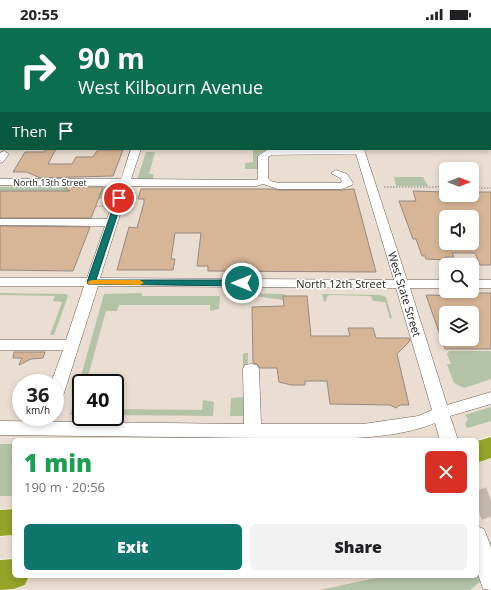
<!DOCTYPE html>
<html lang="en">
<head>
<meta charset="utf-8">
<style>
  :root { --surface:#fff; --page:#f2f2f2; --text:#202124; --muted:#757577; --accent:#0f766e }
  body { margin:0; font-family:"Open Sans",sans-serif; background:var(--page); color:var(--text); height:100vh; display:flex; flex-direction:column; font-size:15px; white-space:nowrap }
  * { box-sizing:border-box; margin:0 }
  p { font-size:13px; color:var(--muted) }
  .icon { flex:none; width:22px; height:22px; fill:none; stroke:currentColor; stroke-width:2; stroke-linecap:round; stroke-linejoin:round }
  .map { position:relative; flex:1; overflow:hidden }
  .panel { position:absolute; left:12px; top:410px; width:467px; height:140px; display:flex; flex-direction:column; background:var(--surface); border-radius:6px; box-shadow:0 2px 6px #0003 }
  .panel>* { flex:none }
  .guide { position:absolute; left:0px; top:0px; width:491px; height:122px; box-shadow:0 2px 6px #0003; background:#0b6e4f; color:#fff; overflow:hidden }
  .needle { width:26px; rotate:90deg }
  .buttons { position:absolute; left:439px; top:134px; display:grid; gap:8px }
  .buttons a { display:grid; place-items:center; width:40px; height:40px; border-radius:6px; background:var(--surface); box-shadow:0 2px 6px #0003; font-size:20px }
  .speed { position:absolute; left:12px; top:346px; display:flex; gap:8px; font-size:20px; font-weight:700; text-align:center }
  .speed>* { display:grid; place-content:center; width:52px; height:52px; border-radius:50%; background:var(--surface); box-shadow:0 2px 6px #0003; line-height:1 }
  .speed small { font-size:10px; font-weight:400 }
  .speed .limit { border:2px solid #111; border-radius:6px; background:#fff; color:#111 }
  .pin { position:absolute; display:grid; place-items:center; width:34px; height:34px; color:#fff; margin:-17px; border:2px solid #fff; border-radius:50%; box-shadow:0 1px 4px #0007 }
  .me { position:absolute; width:44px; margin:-22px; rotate:270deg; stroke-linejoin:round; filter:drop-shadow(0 0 3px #0008) }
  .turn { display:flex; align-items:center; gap:14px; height:84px; padding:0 12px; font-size:18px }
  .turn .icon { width:52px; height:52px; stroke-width:2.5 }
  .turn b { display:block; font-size:28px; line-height:34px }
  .then { display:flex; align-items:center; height:38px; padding:0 12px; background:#0003; gap:8px; font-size:15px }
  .round { display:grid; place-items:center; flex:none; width:42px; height:42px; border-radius:6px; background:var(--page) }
  .overview { display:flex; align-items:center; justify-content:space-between; height:68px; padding:0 12px }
  h1 { font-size:24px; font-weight:800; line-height:30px; color:#1e9e55 }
  .cta { display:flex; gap:8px; margin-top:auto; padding:8px 12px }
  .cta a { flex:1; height:46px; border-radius:6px; background:var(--accent); color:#fff; font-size:16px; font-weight:800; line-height:46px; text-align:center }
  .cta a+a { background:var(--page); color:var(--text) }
  .status { display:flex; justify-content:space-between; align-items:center; height:28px; padding:0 20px; background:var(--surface); direction:ltr }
  .status svg { height:11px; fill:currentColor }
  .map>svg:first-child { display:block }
  .green { fill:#b3c3a6 }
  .building { fill:#d7b697; stroke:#95897f; fill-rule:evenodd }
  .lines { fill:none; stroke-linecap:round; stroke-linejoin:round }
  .highway-tunnel { stroke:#c3b8ad; stroke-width:29; stroke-dasharray:29 14; stroke-linecap:butt }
  .minor-casing { stroke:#6a5f55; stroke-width:1 }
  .major-casing { stroke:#fff; stroke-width:1 }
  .highway-casing { stroke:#fff; stroke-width:1 }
  .path-far1 { stroke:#a99f96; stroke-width:1; stroke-dasharray:1 1; stroke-linecap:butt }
  .path { stroke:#a99f96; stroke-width:1.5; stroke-dasharray:1.5 1.5; stroke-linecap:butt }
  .minor { fill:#fff; fill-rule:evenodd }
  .major { fill:#bfc87f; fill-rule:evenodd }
  .highway { fill:#94a429; fill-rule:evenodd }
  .route { fill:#0f766e; stroke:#0a4d48 }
  .slow { fill:#f59e0b }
  .labels { text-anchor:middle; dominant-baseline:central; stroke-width:3; stroke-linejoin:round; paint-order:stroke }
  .far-street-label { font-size:9px; fill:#27221e; stroke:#fff }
  .street-label { font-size:11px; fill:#27221e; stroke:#fff }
</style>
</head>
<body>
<div class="status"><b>20:55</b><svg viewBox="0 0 49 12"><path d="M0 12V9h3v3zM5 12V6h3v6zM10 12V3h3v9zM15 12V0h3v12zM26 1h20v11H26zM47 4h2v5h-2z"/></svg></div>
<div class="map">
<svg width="491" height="562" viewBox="0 0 491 562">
  <rect width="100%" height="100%" fill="#eaddd1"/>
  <path class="green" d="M253,121H269L259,126V141H245V135L253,134Z
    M146,124H155L149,146H154L153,151L137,152Z
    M394,149H423L428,158H396Z
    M0,159H106L108,161L105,170H99L101,163H0Z
    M0,265L66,266L68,268L54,307H50L62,274L53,273L55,268L0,267Z
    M142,265V268H220L219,281L210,283V277H119L117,283H106L86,355H81V387H70L104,266Z
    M234,265L284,266L285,268L283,269V272L255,268L236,267Z
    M322,266L380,267L386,269L392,290H390L385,274L373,273L371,268L329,267L327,269L326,273L324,274Z
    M449,323H491V351L464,360L454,355L447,336H451L447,326Z
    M245,325H248L246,388H230L231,370L243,369V326Z
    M203,372L214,374L213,388L115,387V381L202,382Z
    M491,379V393L467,400L465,396L468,391L465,387Z
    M0,416H14V468H0Z
    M491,514V545L470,562H320L385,548H477V520Z"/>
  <path class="building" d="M46,121H56L48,136H72L76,129H93L97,123L99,122H123L113,148L40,150L27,144H13L25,124H44Z
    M62,159H103L91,190H0V163H70Z
    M141,161H273L278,162H342L354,161L376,244L208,243V238H197L201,205H175L171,231H175L173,242H117L129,199L137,200L144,175V171H138Z
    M413,163L446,164V167H472V164H491V237H480L475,225H452L454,229H445L446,232L426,231L425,228H422L416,211H413L399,173H416ZM446,189H472V215H446Z
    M0,198L90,199L73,243L0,242Z
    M475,265H491V321H445L426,267L477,268ZM446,285H472V311H446Z
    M283,268H307L311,308H350L348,300H373L376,310H409L410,313L397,326L409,377H400L396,380L390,377L330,376L327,353H305V357H291L279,354L277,340H260L257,336L253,335L252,279L284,278Z
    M14,324H45L43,330L31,331L19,337L22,330H13Z"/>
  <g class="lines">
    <path class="highway-tunnel" d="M477,478L491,473"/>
    <defs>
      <path id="minor" d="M172,0H178V1H172Z
        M274,0H280V1H274Z
        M318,0H324V1H318Z
        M367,0H373L374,1H368Z
        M490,28H491V32H490Z
        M490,47H491V51H490Z
        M490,68H491V72H490Z
        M0,90H1V96H0Z
        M490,91H491V97H490Z
        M0,106H1L0,114Z
        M131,121H141L131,151L256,152L258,151V128L267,122L364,121L407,252H446V260H410L447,377L491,364V376L450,388L458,412H440L435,395C408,407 365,410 335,411L0,407V393L244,396L243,341L245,337L251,336L257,337L259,341L261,396H363L418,388L432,382L396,260L98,258L63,368L61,372L55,374V355H51L63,322H0V312H66L84,258H0V250H87L105,198L0,197V191H107L119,158L0,157V151H121ZM356,126L394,252L100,250L129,158H257L263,156L278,161H342L352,157L353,155L347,146L336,142L331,145L340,150L342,154L340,155H278L271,153L268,150V129L272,127Z
        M4,123L9,126L3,134L0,135V125Z
        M472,252H491V260H472Z
        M477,498L484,501L491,519V562L483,561L477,543Z"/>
      <path id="major" d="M411,0H419L420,1H412Z
        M425,0H433L434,1H426Z
        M0,12H1V18H0Z
        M490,73H491V80H490Z
        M490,96H491V104H490Z"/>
      <path id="highway" d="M491,409V430L477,435V413Z
        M14,481V507L0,508V482Z
        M14,531V548H29L25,557L14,561L0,562V532Z"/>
    </defs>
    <use href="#minor" class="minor-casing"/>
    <use href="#major" class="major-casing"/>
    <use href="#highway" class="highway-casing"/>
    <path class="path-far1" d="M232,0L236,1"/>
    <path class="path" d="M384,159H446
      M472,160H491
      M99,170H106
      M96,178H103"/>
    <use href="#minor" class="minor"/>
    <use href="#major" class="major"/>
    <use href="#highway" class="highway"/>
  </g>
  <path class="route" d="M117,168H122L123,170L96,252H242L246,255L242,258L88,256L87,254Z"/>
  <path class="slow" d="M92,252H140L144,255L140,257L89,256L87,254Z"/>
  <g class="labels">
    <g class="far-street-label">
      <text x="50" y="154">North 13th Street</text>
    </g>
    <g class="street-label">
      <text x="341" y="255">North 12th Street</text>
      <text transform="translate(405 266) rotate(73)">West State Street</text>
    </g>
  </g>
</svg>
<div class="buttons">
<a><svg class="needle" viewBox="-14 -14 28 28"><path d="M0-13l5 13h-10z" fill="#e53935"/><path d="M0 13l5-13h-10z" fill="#757577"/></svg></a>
<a><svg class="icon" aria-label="sound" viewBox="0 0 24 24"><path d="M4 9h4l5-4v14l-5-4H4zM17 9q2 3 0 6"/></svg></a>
<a><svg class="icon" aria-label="search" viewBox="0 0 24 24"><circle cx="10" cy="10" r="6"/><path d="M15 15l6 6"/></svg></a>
<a><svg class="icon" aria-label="layers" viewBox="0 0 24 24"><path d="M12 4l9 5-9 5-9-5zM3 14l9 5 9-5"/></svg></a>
</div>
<div class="speed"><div>36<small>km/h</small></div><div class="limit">40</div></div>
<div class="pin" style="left:119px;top:170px;background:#d93025"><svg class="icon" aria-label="arrive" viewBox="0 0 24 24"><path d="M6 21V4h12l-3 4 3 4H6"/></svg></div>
<svg class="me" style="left:242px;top:255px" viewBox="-20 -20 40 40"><circle r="17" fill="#0f766e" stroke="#fff" stroke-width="3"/><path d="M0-11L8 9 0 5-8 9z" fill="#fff"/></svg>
<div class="guide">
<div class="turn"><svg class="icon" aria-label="right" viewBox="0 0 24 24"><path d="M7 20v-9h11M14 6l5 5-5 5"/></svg><div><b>90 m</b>West Kilbourn Avenue</div></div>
<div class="then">Then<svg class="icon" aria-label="arrive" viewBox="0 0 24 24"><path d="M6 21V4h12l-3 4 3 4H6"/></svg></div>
</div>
<section class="panel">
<div class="overview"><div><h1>1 min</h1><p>190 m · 20:56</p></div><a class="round" style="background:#d93025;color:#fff"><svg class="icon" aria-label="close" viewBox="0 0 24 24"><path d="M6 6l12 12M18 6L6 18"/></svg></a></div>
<div class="cta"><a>Exit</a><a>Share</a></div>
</section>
</div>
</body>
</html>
